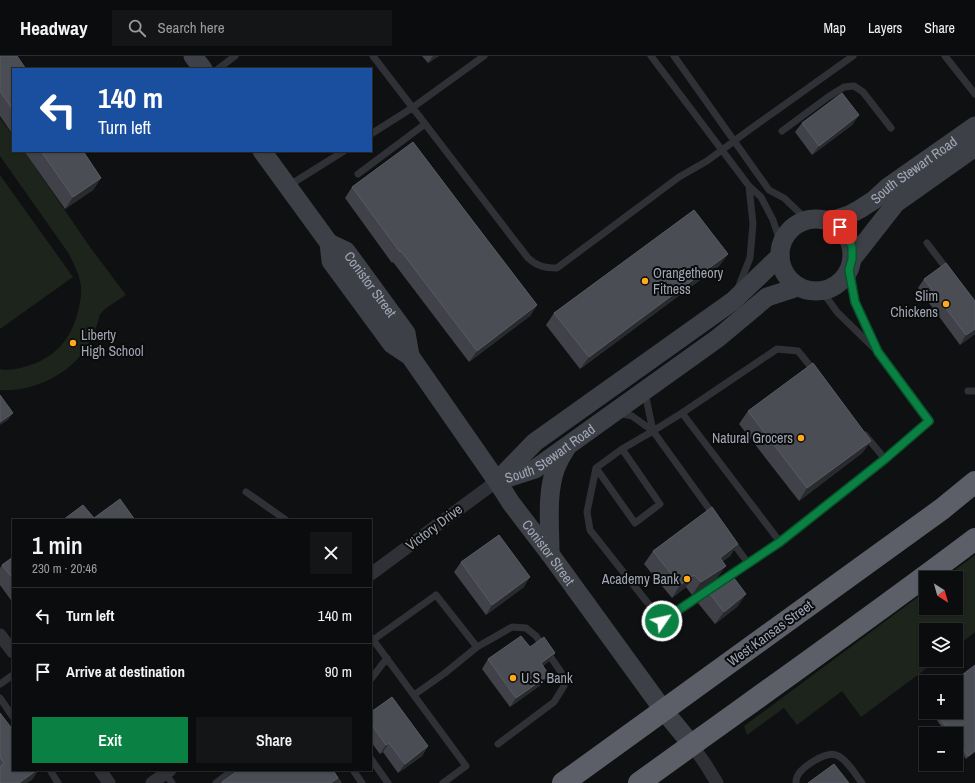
<!DOCTYPE html>
<html lang="en">
<head>
<meta charset="utf-8">
<style>
  :root { --surface:#0b0c0d; --page:#141516; --text:#f1f3f6; --muted:#9a9b9d; --line:#2b2c2e; --accent:#0b8043 }
  body { margin:0; font-family:"Archivo Narrow",sans-serif; background:var(--page); color:var(--text); height:100vh; display:flex; flex-direction:column; font-size:15px; white-space:nowrap }
  * { box-sizing:border-box; margin:0 }
  p { font-size:13px; color:var(--muted) }
  .icon { flex:none; width:22px; height:22px; fill:none; stroke:currentColor; stroke-width:2; stroke-linecap:round; stroke-linejoin:round }
  .map { position:relative; flex:1; overflow:hidden }
  .side { position:absolute; left:12px; top:463px; width:360px; height:252px; display:flex; flex-direction:column; background:var(--surface); border-radius:0px; box-shadow:0 1px 3px #0004,0 0 0 1px var(--line) }
  .side>* { flex:none }
  .top-card { position:absolute; left:12px; top:12px; width:360px; height:84px; border-radius:0px; box-shadow:0 1px 3px #0004,0 0 0 1px var(--line); background:#1a4fa0; color:#fff; overflow:hidden }
  .needle { width:26px; rotate:143deg }
  .tools { position:absolute; left:919px; top:515px; display:grid; gap:8px }
  .tools a { display:grid; place-items:center; width:44px; height:44px; border-radius:0px; background:var(--surface); box-shadow:0 1px 3px #0004,0 0 0 1px var(--line); font-size:20px }
  .pin { position:absolute; display:grid; place-items:center; width:34px; height:34px; color:#fff; margin:-17px; border-radius:8px; box-shadow:0 2px 6px #0006 }
  .me { position:absolute; width:44px; margin:-22px; rotate:56deg; stroke-linejoin:round; filter:drop-shadow(0 0 3px #0008) }
  .turn { display:flex; align-items:center; gap:14px; height:84px; padding:0 20px; font-size:18px }
  .turn .icon { width:52px; height:52px; stroke-width:2.5 }
  .turn b { display:block; font-size:28px; line-height:34px }
  .round { display:grid; place-items:center; flex:none; width:42px; height:42px; border-radius:0px; background:var(--page) }
  .summary { display:flex; align-items:center; justify-content:space-between; height:68px; padding:0 20px }
  h1 { font-size:24px; font-weight:600; line-height:30px }
  .action { display:flex; gap:8px; margin-top:auto; padding:8px 20px }
  .action a { flex:1; height:46px; border-radius:0px; background:var(--accent); color:#fff; font-size:16px; font-weight:600; line-height:46px; text-align:center }
  .action a+a { background:var(--page); color:var(--text) }
  ul { padding:0; list-style:none }
  li { display:flex; align-items:center; gap:12px; height:56px; padding:0 20px; border-top:1px solid var(--line) }
  li div { flex:1 }
  li b { display:block; font-size:15px }
  li em { font-style:normal }
  header { display:flex; align-items:center; gap:24px; box-sizing:border-box; height:56px; padding:0 20px; background:var(--surface); border-bottom:1px solid var(--line) }
  header strong { font-size:19px }
  nav { display:flex; gap:22px; margin-inline-start:auto; font-size:14px }
  .search { width:280px; height:36px; background:var(--page); display:flex; align-items:center; gap:10px; box-sizing:border-box; padding:0 14px; border-radius:0px; color:var(--muted); font-size:15px }
  .map>svg:first-child { display:block }
  .green { fill:#1c241c }
  .lines { fill:none; stroke-linecap:round; stroke-linejoin:round }
  .lane { stroke:#303136; stroke-width:7 }
  .street { stroke:#303136; stroke-width:13 }
  .secondary { stroke:#3e4047; stroke-width:19 }
  .highway { stroke:#5c5f68; stroke-width:22 }
  .wall { fill:#414249 }
  .shaded-wall { fill:#292a2e }
  .building { fill:#4b4d55; stroke:#585b64 }
  .route-casing { stroke:#07532c; stroke-width:10 }
  .route { stroke:#0b8043; stroke-width:7 }
  .poi-dot { fill:#ffaa1a; stroke:#0b0b0c; stroke-width:1.5 }
  .labels { text-anchor:middle; dominant-baseline:central; stroke-width:4; stroke-linejoin:round; paint-order:stroke }
  .street-label { font-size:14px; fill:#9fa6b4; stroke:#0b0b0c }
  .poi-label { font-size:14px; fill:#9fa6b4; stroke:#0b0b0c; text-anchor:start }
</style>
</head>
<body>
<header>
<strong>Headway</strong>
<div class="search"><svg class="icon" aria-label="search" viewBox="0 0 24 24"><circle cx="10" cy="10" r="6"/><path d="M15 15l6 6"/></svg>Search here</div>
<nav><a>Map</a><a>Layers</a><a>Share</a></nav>
</header>
<div class="map">
<svg width="975" height="727" viewBox="0 0 975 727">
  <rect width="100%" height="100%" fill="#0f1011"/>
  <path class="green" d="M0,62L13,80V95H24L90,191L126,239C119,244 106,251 101,257C99,259 99,263 98,266C95,274 92,283 87,291C69,319 33,336 0,334V313C7,315 17,313 24,311C55,303 73,282 79,251C80,245 82,238 81,233C81,221 74,209 69,198L0,100Z
    M0,119L73,221L0,273Z
    M975,499V576L956,591V574H926V604H938L861,661L842,635L797,669L784,652L747,679L744,670L926,535V552H956V522H944Z"/>
  <g class="lines">
    <path class="lane" d="M373,0L528,202C537,210 544,212 557,212L679,121L707,105L749,74L853,0
      M651,0L749,130L761,141L773,164L781,188
      M674,0L769,134L784,142L807,164
      M945,0L975,38
      M218,13L235,0
      M782,75L828,41L844,31L854,30L863,36L891,72
      M371,78L412,52L484,0
      M358,118L425,68
      M288,130L344,95
      M927,187L949,216
      M849,214L855,246L877,292
      M738,232L750,202L753,168L749,130
      M815,316L798,295L777,293L682,357L780,486L885,403L929,365L878,296L837,256L822,235
      M968,335H975
      M619,357L632,360L653,375L645,337
      M682,357L653,375L715,461
      M865,379L885,403
      M622,393L653,375
      M596,412L635,467L660,448L622,393L596,412L587,456L590,474L662,565L713,531
      M246,436L286,464
      M731,484L748,507L780,486
      M725,523L748,507
      M371,581L466,710L443,727
      M373,584L436,539L477,591L445,617L414,639
      M477,591L512,571L526,572L536,580L561,616L564,630L554,646L498,688
      M371,623L387,602
      M0,628L13,619
      M0,642L13,661
      M371,703L388,727
      M50,714L58,727
      M328,714L338,727
      M353,714L362,727
      M165,717L172,727
      M216,727L233,714
      M796,727C796,725 796,723 797,721C801,711 826,695 836,699C846,702 856,719 862,727"/>
    <path class="street" d="M371,518L497,425
      M0,579L13,596
      M692,689L706,709L717,727
      M100,714L109,727
      M152,727L170,714"/>
    <g class="secondary">
      <path d="M193,0L203,13"/>
      <path id="s1" d="M262,95L329,187L331,205L392,288L410,300L497,425L511,447L550,498L664,655L692,689"/>
      <circle cx="816" cy="199" r="36"/>
      <path id="s2" d="M830,165L849,159L860,153L874,144L888,131L975,70"/>
      <path id="s3" d="M329,187L346,195L406,277L410,300"/>
      <path d="M852,203L896,147L975,91"/>
      <path id="s4" d="M501,424L535,413L718,282L767,241L798,231"/>
      <path d="M497,425L535,386L733,245L780,200"/>
      <path d="M550,498C550,470 546,437 556,411C559,404 563,397 567,391"/>
    </g>
    <path class="highway" d="M563,727L942,453L975,426
      M639,727C751,646 865,566 975,483"/>
  </g>
  <path class="wall" d="M0,0L13,13V79L0,60Z
    M422,0H439L428,7Z
    M859,59L852,69L812,99L795,76L802,67Z
    M24,95H83L101,122L93,134L65,153Z
    M352,131L469,160L537,249L530,260L469,306L393,206L392,207L345,142Z
    M728,198L719,210L580,313L546,269L554,257Z
    M924,223L975,245V278L960,289L918,232Z
    M748,355L871,385L862,397L799,445L739,368Z
    M738,488L730,500L722,506L717,522L692,539L686,531L672,542L644,508L653,495Z
    M13,501V547L0,529V512L2,509Z
    M461,506L524,531L486,559L454,516Z
    M707,534L738,550L715,568L698,547Z
    M530,591L555,597L548,606L543,610L542,628L510,651L482,613L488,603Z
    M371,656L428,690L422,700L398,717L383,696L380,698L371,686Z
    M931,656H956L975,696L966,703L956,690V678H947Z
    M0,657L32,724L0,727Z"/>
  <path class="shaded-wall" d="M433,0H439L428,7Z
    M859,59L852,69L812,99L819,90Z
    M101,122L93,134L65,153L73,141Z
    M728,198L719,210L580,313L589,301Z
    M537,249L530,260L469,306L477,295Z
    M975,273V278L960,289L966,279Z
    M13,357L8,364L0,369V366Z
    M871,385L862,397L799,445L807,432Z
    M738,488L730,500L711,514L720,502Z
    M726,510L717,522L692,539L701,526Z
    M694,519L686,531L672,542L680,529Z
    M530,521L524,531L486,559L492,549Z
    M746,538L738,550L715,568L724,556Z
    M555,597L548,606L534,617L541,607Z
    M549,619L542,628L510,651L516,642Z
    M389,687L383,696L380,698L386,689Z
    M428,690L422,700L398,717L405,708Z
    M975,695V696L966,703L968,700Z
    M37,714H39L32,724L27,727H19Z
    M338,722L334,727H331Z"/>
  <path class="building" d="M0,0H17L26,13H13V54L0,35Z
    M842,37L859,59L819,90L802,67Z
    M413,86L469,160L537,249L477,295L401,195L400,196L352,131Z
    M41,95H83L101,122L73,141Z
    M694,154L728,198L589,301L554,257Z
    M946,207L975,245V273L966,279L924,223Z
    M813,307L871,385L807,432L748,355Z
    M0,339L13,357L0,366Z
    M120,443L135,464H63L83,449L94,462Z
    M712,451L738,488L720,502L726,510L701,526L694,519L680,529L653,495Z
    M499,479L530,521L492,549L461,506Z
    M13,501V523L2,509Z
    M731,518L746,538L724,556L707,534Z
    M521,580L530,591L544,581L555,597L541,607L549,619L516,642L488,603Z
    M975,609V695L968,700L956,684V678H952L935,656H956V626H953Z
    M392,641L428,690L405,708L389,687L386,689L371,668V656Z
    M0,657L13,674V714H37L19,727H0V711L4,707L0,701Z
    M834,708L849,727H808Z
    M239,714H333L338,722L331,727H222V726Z"/>
  <g class="lines">
    <defs>
      <path id="route" d="M662,565L780,486L885,403L929,365L878,296L855,246L849,214L852,203V191L847,180L840,171"/>
    </defs>
    <use href="#route" class="route-casing"/>
    <use href="#route" class="route"/>
  </g>
  <g class="poi-dot">
    <circle cx="645" cy="225" r="4"/>
    <circle cx="946" cy="248" r="4"/>
    <circle cx="73" cy="287" r="4"/>
    <circle cx="801" cy="382" r="4"/>
    <circle cx="687" cy="523" r="4"/>
    <circle cx="513" cy="622" r="4"/>
  </g>
  <g class="labels">
    <g class="street-label">
      <text stroke="none"><textPath href="#s2" startOffset="99">South Stewart Road</textPath></text>
      <text stroke="none"><textPath href="#s3" startOffset="60">Conistor Street</textPath></text>
      <text stroke="none"><textPath href="#s4" startOffset="56">South Stewart Road</textPath></text>
      <text transform="translate(434 471) rotate(-37)">Victory Drive</text>
      <text stroke="none"><textPath href="#s1" startOffset="497">Conistor Street</textPath></text>
      <text transform="translate(770 577) rotate(-36)">West Kansas Street</text>
    </g>
    <g class="poi-label">
      <text x="653" y="217">Orangetheory<tspan x="653" dy="16">Fitness</tspan></text>
      <text x="938" y="240" text-anchor="end">Slim<tspan x="938" dy="16">Chickens</tspan></text>
      <text x="81" y="279">Liberty<tspan x="81" dy="16">High School</tspan></text>
      <text x="793" y="382" text-anchor="end">Natural Grocers</text>
      <text x="679" y="523" text-anchor="end">Academy Bank</text>
      <text x="521" y="622">U.S. Bank</text>
    </g>
  </g>
</svg>
<div class="tools">
<a><svg class="needle" viewBox="-14 -14 28 28"><path d="M0-13l5 13h-10z" fill="#e53935"/><path d="M0 13l5-13h-10z" fill="#9a9b9d"/></svg></a>
<a><svg class="icon" aria-label="layers" viewBox="0 0 24 24"><path d="M12 4l9 5-9 5-9-5zM3 14l9 5 9-5"/></svg></a>
<a>+</a>
<a>−</a>
</div>
<div class="pin" style="left:840px;top:171px;background:#d93025"><svg class="icon" aria-label="arrive" viewBox="0 0 24 24"><path d="M6 21V4h12l-3 4 3 4H6"/></svg></div>
<svg class="me" style="left:662px;top:565px" viewBox="-20 -20 40 40"><circle r="17" fill="#0b8043" stroke="#fff" stroke-width="3"/><path d="M0-11L8 9 0 5-8 9z" fill="#fff"/></svg>
<div class="top-card">
<div class="turn"><svg class="icon" aria-label="left" viewBox="0 0 24 24"><path d="M17 20v-9H6M10 6l-5 5 5 5"/></svg><div><b>140 m</b>Turn left</div></div>
</div>
<section class="side">
<div class="summary"><div><h1>1 min</h1><p>230 m · 20:46</p></div><a class="round"><svg class="icon" aria-label="close" viewBox="0 0 24 24"><path d="M6 6l12 12M18 6L6 18"/></svg></a></div>
<ul>
<li><svg class="icon" aria-label="left" viewBox="0 0 24 24"><path d="M17 20v-9H6M10 6l-5 5 5 5"/></svg><div><b>Turn left</b></div><em>140 m</em></li>
<li><svg class="icon" aria-label="arrive" viewBox="0 0 24 24"><path d="M6 21V4h12l-3 4 3 4H6"/></svg><div><b>Arrive at destination</b></div><em>90 m</em></li>
</ul>
<div class="action"><a>Exit</a><a>Share</a></div>
</section>
</div>
</body>
</html>
